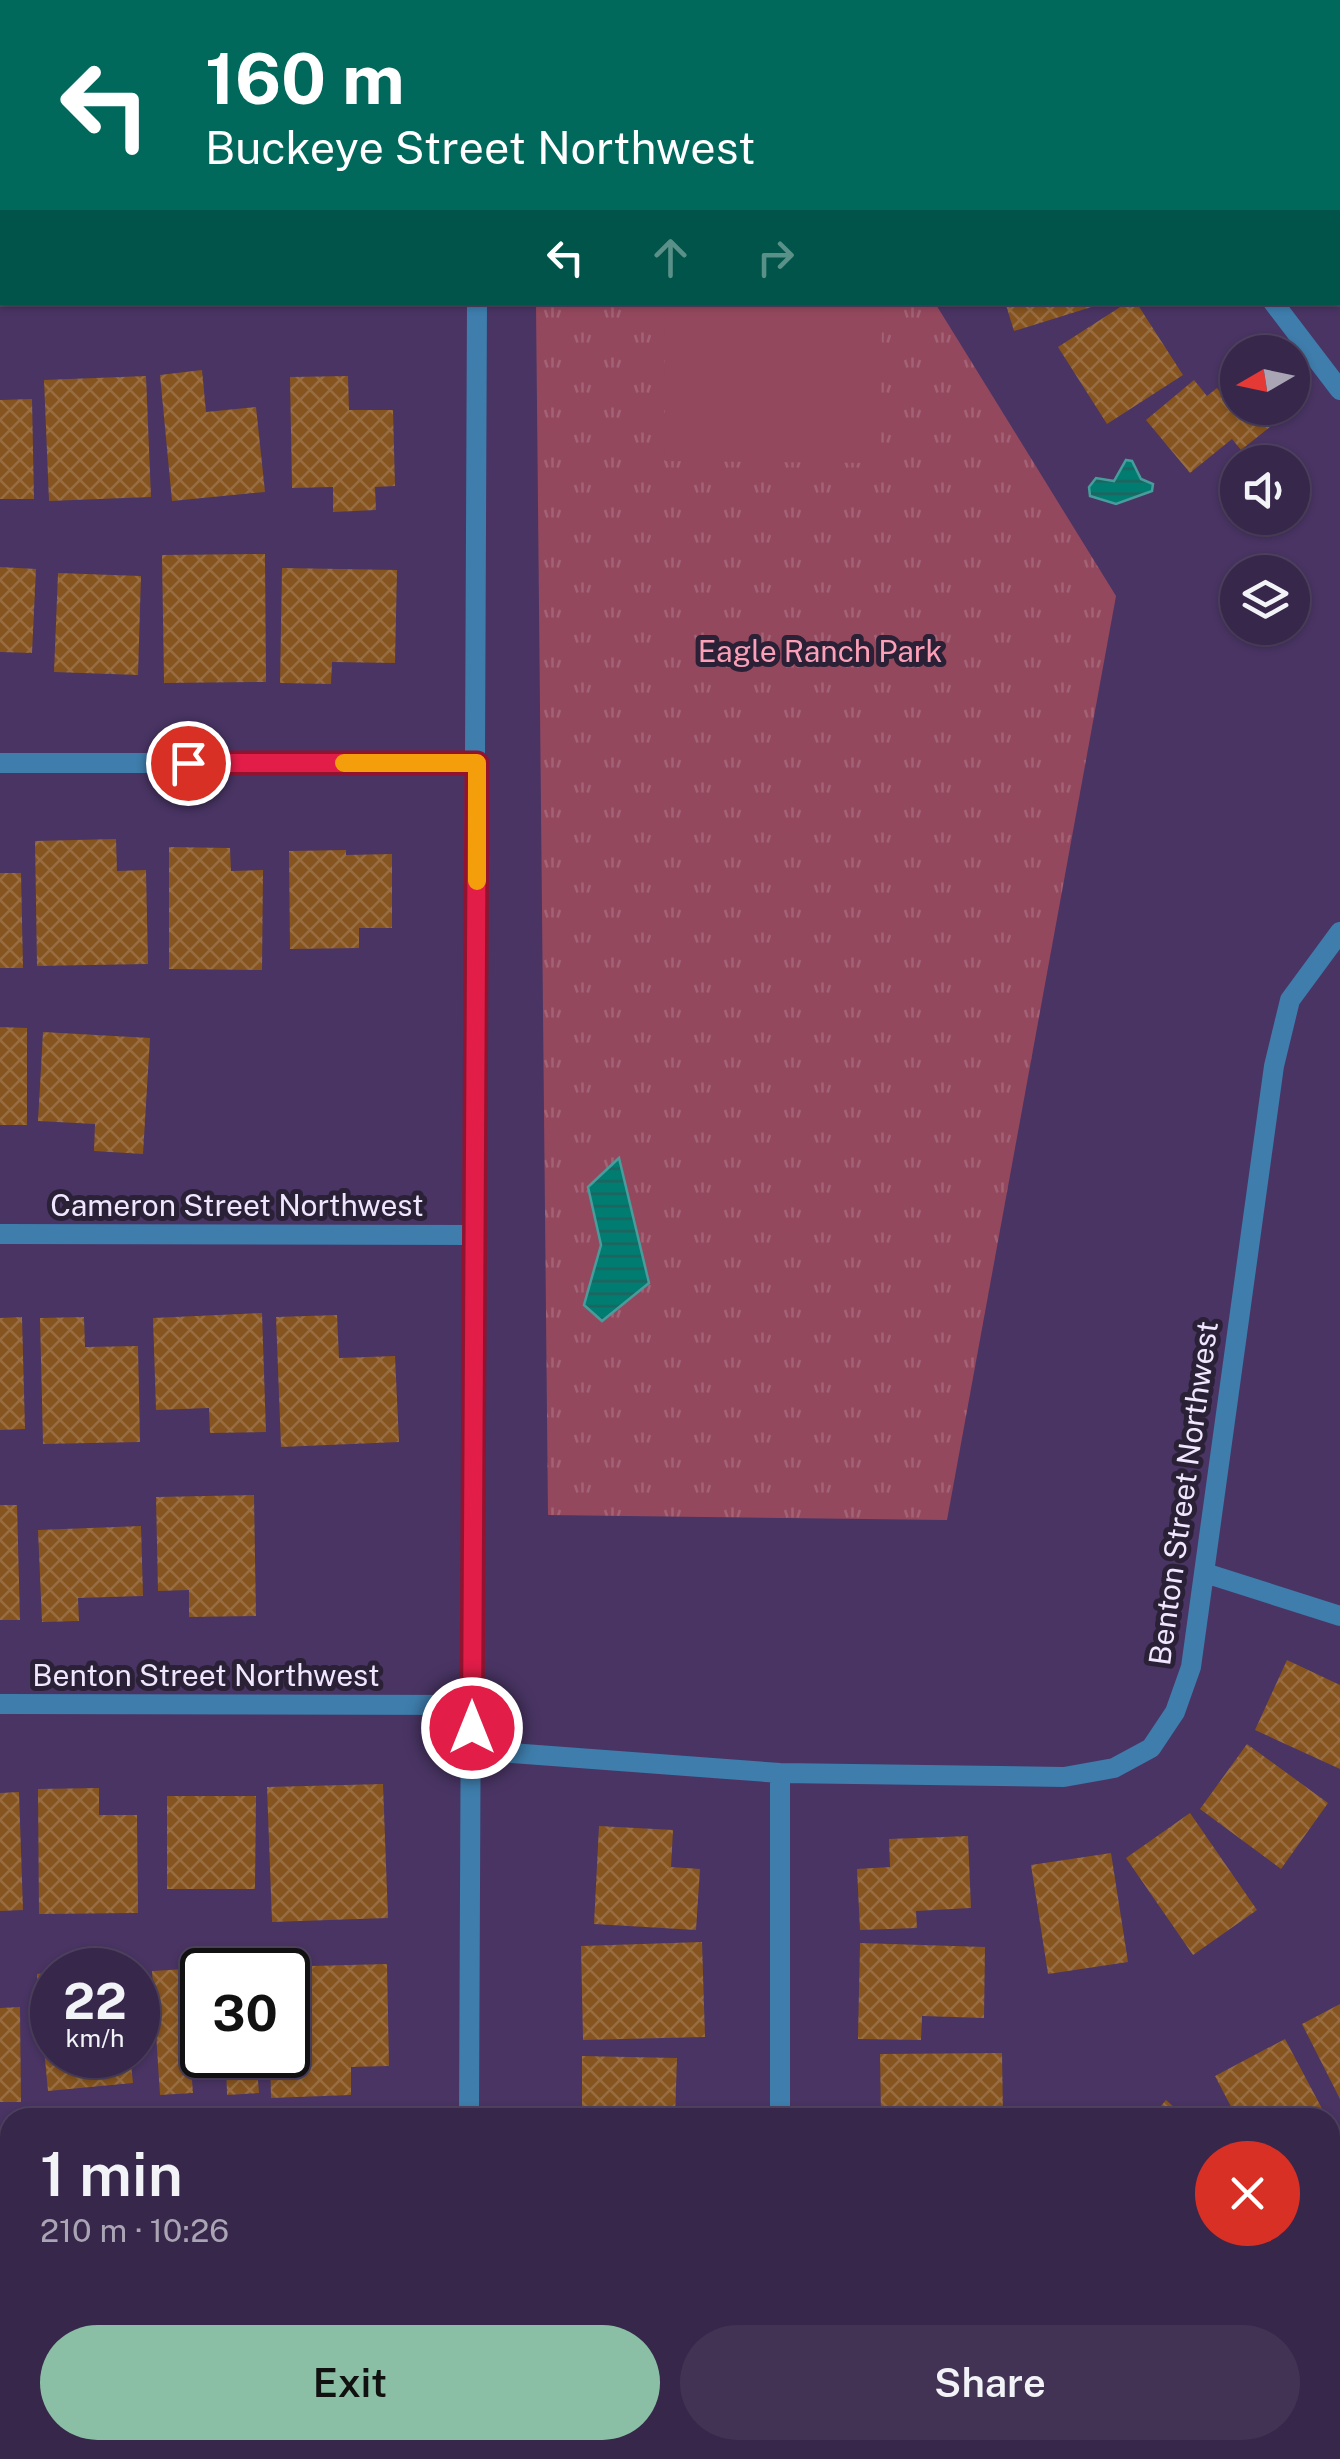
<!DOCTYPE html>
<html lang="en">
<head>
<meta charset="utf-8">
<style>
  :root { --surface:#37274a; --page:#423354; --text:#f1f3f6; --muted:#aaa5b5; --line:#514462; --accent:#8abfa5 }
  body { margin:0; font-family:"Public Sans",sans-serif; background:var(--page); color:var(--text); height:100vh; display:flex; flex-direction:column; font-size:38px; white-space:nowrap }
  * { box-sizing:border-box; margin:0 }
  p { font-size:32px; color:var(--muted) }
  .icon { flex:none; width:55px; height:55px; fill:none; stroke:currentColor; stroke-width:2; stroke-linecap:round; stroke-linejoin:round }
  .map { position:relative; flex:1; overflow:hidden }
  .side { position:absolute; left:0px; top:2108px; width:1340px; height:352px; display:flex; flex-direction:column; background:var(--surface); border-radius:30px 30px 0 0; box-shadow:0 2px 8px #0004,0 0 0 2px var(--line) }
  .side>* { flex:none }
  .top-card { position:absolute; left:0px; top:0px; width:1340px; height:305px; box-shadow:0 2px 8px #0004,0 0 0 2px var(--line); background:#00695c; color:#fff; overflow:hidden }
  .needle { width:65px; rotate:261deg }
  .controls { position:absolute; left:1220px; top:335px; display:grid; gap:20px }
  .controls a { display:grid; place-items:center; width:90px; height:90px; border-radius:50%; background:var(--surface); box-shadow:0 2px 8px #0004,0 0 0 2px var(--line); font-size:50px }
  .speed { position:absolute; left:30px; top:1948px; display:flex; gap:20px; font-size:50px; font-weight:700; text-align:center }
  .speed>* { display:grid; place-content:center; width:130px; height:130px; border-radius:50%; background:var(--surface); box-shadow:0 2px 8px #0004,0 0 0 2px var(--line); line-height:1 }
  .speed small { font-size:25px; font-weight:400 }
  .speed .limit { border:5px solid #111; border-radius:15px; background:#fff; color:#111 }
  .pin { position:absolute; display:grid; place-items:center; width:85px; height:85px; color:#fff; margin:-42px; border:5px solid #fff; border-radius:50%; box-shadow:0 2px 10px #0007 }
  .me { position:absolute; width:110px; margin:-55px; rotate:0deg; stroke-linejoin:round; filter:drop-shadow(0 0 8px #0008) }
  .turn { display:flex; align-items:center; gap:35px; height:210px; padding:0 40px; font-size:45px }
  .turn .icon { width:130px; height:130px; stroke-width:2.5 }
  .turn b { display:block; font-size:70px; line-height:85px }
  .lanes { display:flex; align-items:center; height:95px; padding:0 40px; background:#0003; justify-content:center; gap:50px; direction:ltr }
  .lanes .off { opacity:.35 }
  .round { display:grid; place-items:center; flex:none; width:105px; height:105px; border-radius:52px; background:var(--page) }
  .headline { display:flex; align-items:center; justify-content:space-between; height:170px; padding:0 40px }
  h1 { font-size:60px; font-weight:600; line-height:75px }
  .button { display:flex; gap:20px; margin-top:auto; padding:20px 40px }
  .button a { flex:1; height:115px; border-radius:60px; background:var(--accent); color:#111; font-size:40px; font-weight:600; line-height:115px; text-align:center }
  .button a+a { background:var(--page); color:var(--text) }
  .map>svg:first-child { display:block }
  .park { fill:url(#park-tufts) }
  .garden { fill:#94485e }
  .water { fill:url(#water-rules); stroke:#489c9b; stroke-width:2.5 }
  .building { fill:url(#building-cross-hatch) }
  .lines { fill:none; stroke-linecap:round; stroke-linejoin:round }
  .minor { stroke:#3e7dac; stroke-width:20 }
  .route-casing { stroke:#92132f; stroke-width:25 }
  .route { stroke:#e11d48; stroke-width:18 }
  .slow { stroke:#f59e0b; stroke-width:18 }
  .labels { text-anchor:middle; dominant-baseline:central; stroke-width:10; stroke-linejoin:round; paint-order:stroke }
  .park-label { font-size:30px; fill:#fca0b8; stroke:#2b2137 }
  .street-label { font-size:30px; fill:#f0e7fe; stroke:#2b2137 }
</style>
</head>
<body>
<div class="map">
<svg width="1340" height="2459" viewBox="0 0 1340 2459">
  <defs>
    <pattern id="park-tufts" width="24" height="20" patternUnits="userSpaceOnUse" patternTransform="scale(2.5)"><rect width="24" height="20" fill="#94485e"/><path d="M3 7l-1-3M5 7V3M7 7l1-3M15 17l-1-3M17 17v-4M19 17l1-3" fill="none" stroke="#a36276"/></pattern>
    <pattern id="water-rules" width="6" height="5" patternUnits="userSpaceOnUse" patternTransform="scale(2.5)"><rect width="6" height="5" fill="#007c70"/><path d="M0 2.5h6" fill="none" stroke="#206360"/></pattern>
    <pattern id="building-cross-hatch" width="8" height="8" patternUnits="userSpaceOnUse" patternTransform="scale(2.5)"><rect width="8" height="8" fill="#86541f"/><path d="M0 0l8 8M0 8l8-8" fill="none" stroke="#976d41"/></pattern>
  </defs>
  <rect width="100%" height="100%" fill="#493463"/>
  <path class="park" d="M536,303H935L1116,596L947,1520L548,1515Z"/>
  <path class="garden" d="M664,303H882L881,463L665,461Z"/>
  <path class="water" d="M1126,460L1132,461L1141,479L1153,484L1152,491L1116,504L1090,496L1089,487L1096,478L1114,481Z
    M619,1158L649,1283L602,1321L584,1305L601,1245L588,1187Z"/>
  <path class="building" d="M1005,302H1097L1098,305L1014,331Z
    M1128,302H1136L1183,375L1107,424L1058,347Z
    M202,370L206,412L256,407L265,492L172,501L160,375Z
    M146,376L151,497L49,501L44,380Z
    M348,376L349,410H393L395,486L375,487L376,510L333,512V487L292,488L290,377Z
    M1194,380L1207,396L1217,388L1227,401L1238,392V408H1254L1270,427L1241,450L1232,439L1190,473L1146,420Z
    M32,399L34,499H0V400Z
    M265,554L266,682L164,683L162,555Z
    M0,567L36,569L32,653L0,652Z
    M282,568L397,570L395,663L332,662L331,684L280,683Z
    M58,573L141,576L138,675L54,672Z
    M116,839L117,871L146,870L148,964L37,966L35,841Z
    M169,847L230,848L231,871L263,870L262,970L169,969Z
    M346,850V855L392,854V928H359V948L290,949L289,851Z
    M0,873H21L23,968H0Z
    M0,1027L27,1028V1125H0Z
    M43,1032L150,1038L143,1154L94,1151L95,1124L38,1121Z
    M262,1313L266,1432L210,1433L209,1408L156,1410L153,1318Z
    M337,1315L339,1358L395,1356L399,1442L281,1447L276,1317Z
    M22,1317L25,1429L0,1430V1318Z
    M84,1317L85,1347L138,1346L140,1442L43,1444L40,1318Z
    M254,1495L256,1616L189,1617V1590L158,1591L156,1497Z
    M0,1505H17L20,1620H0Z
    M141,1526L143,1596L78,1598L79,1621L42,1622L38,1530Z
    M1287,1660L1340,1685V1769L1255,1730Z
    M1247,1744L1328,1803L1281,1869L1200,1809Z
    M383,1784L388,1918L272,1922L267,1787Z
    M99,1788V1815H137L138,1913L39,1914L38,1789Z
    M19,1792L23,1910L0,1911V1793Z
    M167,1796H256L255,1889H167Z
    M1190,1813L1257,1910L1193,1955L1126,1858Z
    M599,1826L673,1830L671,1867L700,1869L696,1930L594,1924Z
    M968,1836L971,1908L916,1911L917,1928L860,1930L857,1869L890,1867L889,1839Z
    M1111,1853L1128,1962L1048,1974L1031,1865Z
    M702,1942L705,2037L583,2040L581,1946Z
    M860,1943L985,1947L984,2018L922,2016L921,2040L858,2039Z
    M387,1964L389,2066L351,2067V2095L271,2098L270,2055H288V1970H273V1967Z
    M202,1968V2055H256L259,2093L227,2095L226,2064L191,2067L193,2093L160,2095L152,1971Z
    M52,1972V2055H130L133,2083L48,2091L37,1974Z
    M1340,2004V2099L1302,2024Z
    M20,2007L21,2102H0V2008Z
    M1285,2039L1327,2118H1237L1215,2076Z
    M1002,2053L1003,2118H881L880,2054Z
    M582,2056L677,2058L675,2118H582Z
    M1166,2100L1186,2118H1151Z
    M0,2306H10V2396L0,2397Z
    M975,2450H1083L1077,2459H969Z"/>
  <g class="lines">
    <path class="minor" d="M472,0V2
      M0,296H2
      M1273,302L1340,390
      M0,763H477
      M0,1234L474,1235
      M1205,1573L1340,1616
      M0,1704L472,1705
      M471,1750L780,1773L1064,1777L1114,1768L1151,1748L1175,1712L1191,1667L1274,1066L1290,1000L1340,932
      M469,2118L477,302
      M780,2118V1773
      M0,2188H10
      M1330,2230L1340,2224
      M468,2459V2450
      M1162,2459L1167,2450"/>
  </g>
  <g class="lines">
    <defs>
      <path id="route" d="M188,763H477L472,1728"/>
    </defs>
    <use href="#route" class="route-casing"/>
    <use href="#route" class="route"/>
    <path class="slow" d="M344,763H477V881"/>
  </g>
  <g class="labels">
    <g class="park-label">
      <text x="820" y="651">Eagle Ranch Park</text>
    </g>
    <g class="street-label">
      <text x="237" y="1205">Cameron Street Northwest</text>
      <text transform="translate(1183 1493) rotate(-82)">Benton Street Northwest</text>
      <text x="206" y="1675">Benton Street Northwest</text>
    </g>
  </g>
</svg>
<div class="controls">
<a><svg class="needle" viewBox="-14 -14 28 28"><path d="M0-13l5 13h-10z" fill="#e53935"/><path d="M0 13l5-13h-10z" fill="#aaa5b5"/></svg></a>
<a><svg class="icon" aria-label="sound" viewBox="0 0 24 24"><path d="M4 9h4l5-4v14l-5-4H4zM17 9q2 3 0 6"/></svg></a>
<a><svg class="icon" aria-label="layers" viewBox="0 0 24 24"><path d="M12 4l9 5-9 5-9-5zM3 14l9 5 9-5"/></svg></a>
</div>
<div class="speed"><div>22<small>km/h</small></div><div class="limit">30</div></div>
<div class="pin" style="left:188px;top:763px;background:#d93025"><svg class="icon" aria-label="arrive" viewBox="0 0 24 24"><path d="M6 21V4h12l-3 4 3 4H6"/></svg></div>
<svg class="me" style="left:472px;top:1728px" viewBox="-20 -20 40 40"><circle r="17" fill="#e11d48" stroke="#fff" stroke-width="3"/><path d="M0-11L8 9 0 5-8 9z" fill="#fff"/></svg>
<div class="top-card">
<div class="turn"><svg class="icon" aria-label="left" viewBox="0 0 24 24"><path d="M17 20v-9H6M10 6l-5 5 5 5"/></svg><div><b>160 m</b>Buckeye Street Northwest</div></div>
<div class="lanes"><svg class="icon" aria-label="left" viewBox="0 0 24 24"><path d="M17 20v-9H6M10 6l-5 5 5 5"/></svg><svg class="icon off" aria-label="ahead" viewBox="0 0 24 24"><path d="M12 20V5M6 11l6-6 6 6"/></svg><svg class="icon off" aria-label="right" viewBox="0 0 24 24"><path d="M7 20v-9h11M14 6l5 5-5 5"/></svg></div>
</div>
<section class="side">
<div class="headline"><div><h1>1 min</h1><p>210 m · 10:26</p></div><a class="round" style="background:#d93025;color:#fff"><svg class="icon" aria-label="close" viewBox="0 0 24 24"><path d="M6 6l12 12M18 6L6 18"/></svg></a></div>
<div class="button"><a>Exit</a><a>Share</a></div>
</section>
</div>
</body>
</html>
